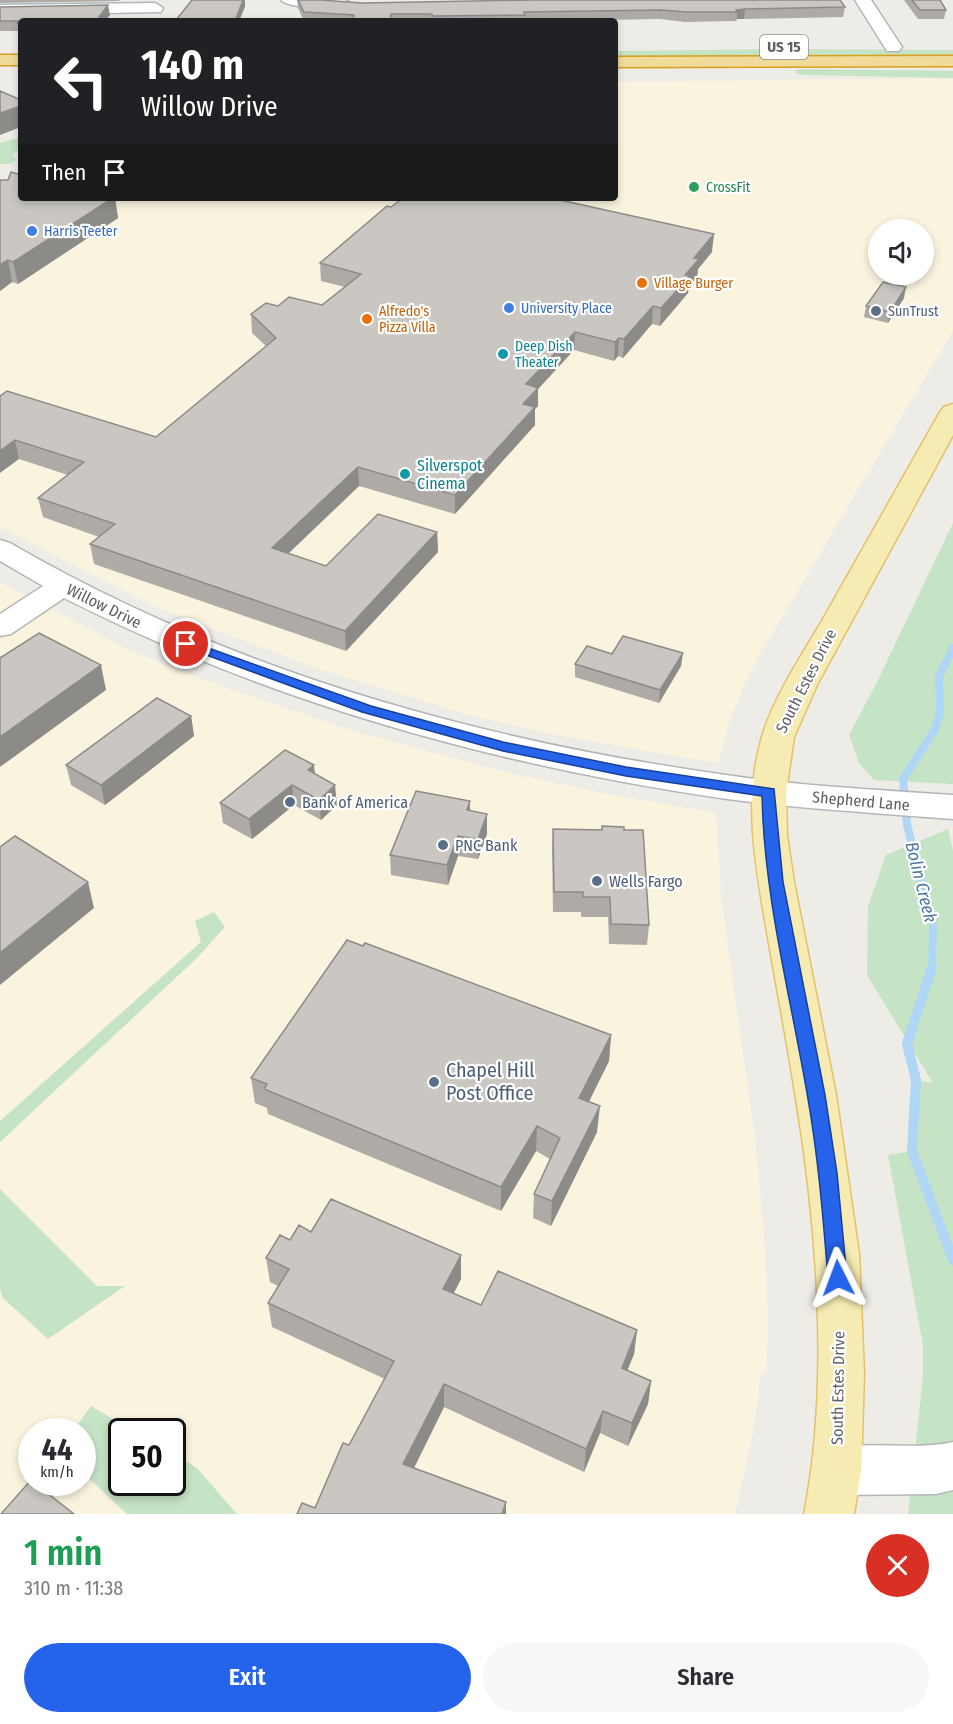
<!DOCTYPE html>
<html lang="en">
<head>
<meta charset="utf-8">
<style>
  :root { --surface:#fff; --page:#f7f7f7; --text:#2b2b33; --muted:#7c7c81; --accent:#2563eb }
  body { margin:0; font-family:"Fira Sans Condensed",sans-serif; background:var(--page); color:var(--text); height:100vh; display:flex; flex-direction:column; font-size:22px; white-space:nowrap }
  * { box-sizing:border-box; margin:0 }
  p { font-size:20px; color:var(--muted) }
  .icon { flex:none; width:33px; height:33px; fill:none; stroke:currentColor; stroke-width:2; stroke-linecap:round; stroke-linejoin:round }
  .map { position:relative; height:1514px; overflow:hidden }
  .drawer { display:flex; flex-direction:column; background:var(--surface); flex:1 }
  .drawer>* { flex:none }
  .banner { position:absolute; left:18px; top:18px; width:600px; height:183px; border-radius:6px; box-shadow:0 3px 9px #0003; background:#202124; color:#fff; overflow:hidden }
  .tools { position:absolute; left:868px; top:219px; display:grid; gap:12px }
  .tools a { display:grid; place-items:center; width:66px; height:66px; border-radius:50%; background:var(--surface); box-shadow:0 3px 9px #0003; font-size:30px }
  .speed { position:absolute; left:18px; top:1418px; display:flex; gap:12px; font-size:30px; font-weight:700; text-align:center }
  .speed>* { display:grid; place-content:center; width:78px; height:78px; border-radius:50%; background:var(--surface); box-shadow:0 3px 9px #0003; line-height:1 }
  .speed small { font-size:15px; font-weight:400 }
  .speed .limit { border:3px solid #111; border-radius:9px; background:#fff; color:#111 }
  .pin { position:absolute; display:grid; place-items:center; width:51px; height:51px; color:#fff; margin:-26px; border:3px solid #fff; border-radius:50%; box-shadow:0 2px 6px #0007 }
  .me { position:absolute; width:66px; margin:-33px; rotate:357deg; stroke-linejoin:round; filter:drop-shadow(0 0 4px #0008) }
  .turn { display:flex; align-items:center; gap:21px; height:126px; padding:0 24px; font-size:27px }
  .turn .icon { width:78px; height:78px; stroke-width:2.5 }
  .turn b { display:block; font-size:42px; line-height:51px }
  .then { display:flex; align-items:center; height:57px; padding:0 24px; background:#0003; gap:12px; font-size:22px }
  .round { display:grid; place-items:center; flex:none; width:63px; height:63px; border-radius:32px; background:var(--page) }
  .summary { display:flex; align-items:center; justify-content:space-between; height:102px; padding:0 24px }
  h1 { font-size:36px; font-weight:600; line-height:45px; color:#1e9e55 }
  .cta { display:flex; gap:12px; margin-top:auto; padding:12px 24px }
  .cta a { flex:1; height:69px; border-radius:36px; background:var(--accent); color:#fff; font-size:24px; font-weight:600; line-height:69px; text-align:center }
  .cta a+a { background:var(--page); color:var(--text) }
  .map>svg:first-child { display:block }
  .commercial { fill:#faf4df; fill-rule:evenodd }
  .green { fill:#c5e3c5 }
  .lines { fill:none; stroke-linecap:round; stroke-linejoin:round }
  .stream-far1 { stroke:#afd7f5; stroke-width:8 }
  .stream { stroke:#afd7f5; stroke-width:10 }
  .minor-casing { stroke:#b3b6b9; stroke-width:3 }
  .major-casing { stroke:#e2c16b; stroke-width:3 }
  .highway-casing { stroke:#da9e1a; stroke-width:3 }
  .minor { fill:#fff; fill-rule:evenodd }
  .major { fill:#f6ebb3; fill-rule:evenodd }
  .highway { fill:#f1db9a; fill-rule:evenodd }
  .wall { fill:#aeaba7 }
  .shaded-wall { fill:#8d8b88 }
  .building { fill:#cac7c2; stroke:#8d8b88; stroke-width:1.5 }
  .route { fill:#2563eb; stroke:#184099; stroke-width:1.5 }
  .leisure-dot { fill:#2e9e5b; stroke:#fff; stroke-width:2 }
  .shop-dot { fill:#3f7fe0; stroke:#fff; stroke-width:2 }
  .food-dot { fill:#e8710a; stroke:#fff; stroke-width:2 }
  .service-dot { fill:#5c6f8a; stroke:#fff; stroke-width:2 }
  .culture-dot { fill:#0f9aa8; stroke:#fff; stroke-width:2 }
  .labels { text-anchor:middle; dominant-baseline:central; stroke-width:4.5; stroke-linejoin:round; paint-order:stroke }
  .far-leisure-label { font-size:14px; fill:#27864d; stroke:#fff; text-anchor:start }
  .far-shop-label { font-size:14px; fill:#366cbe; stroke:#fff; text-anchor:start }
  .far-food-label { font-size:14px; fill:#c56008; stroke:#fff; text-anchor:start }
  .far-service-label { font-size:14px; fill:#4e5e75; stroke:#fff; text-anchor:start }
  .far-culture-label { font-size:14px; fill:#0d838f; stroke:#fff; text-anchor:start }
  .shield { fill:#fff; stroke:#8e9092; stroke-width:1.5 }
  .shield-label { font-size:15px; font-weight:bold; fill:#5e6164 }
  .culture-label { font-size:16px; fill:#0d838f; stroke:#fff; text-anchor:start }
  .street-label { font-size:16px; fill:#5e6164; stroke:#fff }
  .service-label { font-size:16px; fill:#4e5e75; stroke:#fff; text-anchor:start }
  .water-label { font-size:18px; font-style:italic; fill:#4d78a6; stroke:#fff }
  .near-service-label { font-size:20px; fill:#4e5e75; stroke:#fff; text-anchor:start }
</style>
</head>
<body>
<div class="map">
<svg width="953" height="1514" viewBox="0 0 953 1514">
  <rect width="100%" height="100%" fill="#eeece6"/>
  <path class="commercial" d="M831,79H953V331L767,642L744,685L728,726L719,762L716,763L556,735L469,715L316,668L158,608L0,527V187L21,198H615V82ZM879,230H924V274H879Z
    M0,582L131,651L196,677L353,731L509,773L607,794L716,813L721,896L755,1138L765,1248L768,1323L766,1374L761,1373L754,1428L735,1514H0ZM32,1431H82V1482H32ZM122,1431H172V1482H122Z"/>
  <path class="green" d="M779,49L953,50V56L615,59V51Z
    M805,69L953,71V78L808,75L798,74L794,70Z
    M21,137V148L12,154L16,160L10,164H0V143Z
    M953,523V784L874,780L859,763L849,735L876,684Z
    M948,829L953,850V1514H908L923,1377V1345L888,1155L912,1151L916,1080L933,1083L867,975L868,906L886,855Z
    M214,912L225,927L197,958L0,1142V1121L201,942L195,921Z
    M0,1189L97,1286H125L48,1339L3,1298L0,1289Z
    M91,1406L133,1431H122V1482H172L173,1454L197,1468L237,1514H127L83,1473L82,1431H73Z"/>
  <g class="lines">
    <path class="stream-far1" d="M932,968L933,925L907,825L903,779L934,731L940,714L939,676L953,648"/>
    <path class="stream" d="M932,967L907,1044L916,1080L912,1151L953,1260"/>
    <defs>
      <path id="minor" d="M281,0H342L348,1L350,5C344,13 287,8 281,0Z
        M855,0H871L902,47L899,51H887Z
        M155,3L163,8L161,12L0,15V5Z
        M0,540L10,543C230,671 476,740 726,775C801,786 877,790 953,795V819C878,813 802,809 727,799C498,766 271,703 64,598L11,634L0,636V614L43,586L0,561Z
        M953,1442V1490L936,1494L837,1495L820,1488L813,1471L820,1454C861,1437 910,1452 953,1442Z"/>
      <path id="major" d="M953,404V435L818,683L794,737L786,792L787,836L794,882L836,1095L859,1254L864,1373L861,1471L854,1514H804C830,1383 817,1224 795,1093C787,1041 777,990 768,938C757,873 742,803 762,737C773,698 802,655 823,619C862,550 901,481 940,412L944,407Z"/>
      <path id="highway" d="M0,55H21V65H0Z
        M953,56V66L615,67V57Z"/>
    </defs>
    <use href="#minor" class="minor-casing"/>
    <use href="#major" class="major-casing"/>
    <use href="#highway" class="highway-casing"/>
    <use href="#minor" class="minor"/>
    <use href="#major" class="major"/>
    <use href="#highway" class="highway"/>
  </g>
  <path class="wall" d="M0,0H120L119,1L0,3Z
    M297,0L362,3L845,7L843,17L744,19H737L736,21L685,22L660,19L543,21H304L298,8Z
    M904,0H940L946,10L944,19H918Z
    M0,7L110,15L21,21V33H18V31H0Z
    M0,180L21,198H115L118,218L18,284L12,282L0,291Z
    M712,252L698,269L697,277L689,286L688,293L660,326L652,324L623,358L618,356L614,361L574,350L538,389V406L535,409V425L455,514L359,486L289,553L326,566L437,532L438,552L346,651L94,564L90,544L99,537L43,517L38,498L68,475L19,459L0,396L156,437L266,346L252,333L251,314L278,306L322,305L345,287L321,281L320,263Z
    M904,298L888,323L864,317L866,306Z
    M612,654L681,666L659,703L575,677V664Z
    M191,716L194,736L105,805L71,785L66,765Z
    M315,774L337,805L321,820L294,805L252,839L223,823L220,803Z
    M470,811L487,814V834L478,859L458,856L448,885L391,875L390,855Z
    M553,829L624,830L649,925L647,945L609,944L608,917H581V912H553L552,849Z
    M611,1035L609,1061L588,1102L597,1132L551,1226L533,1218L534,1194L550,1159L536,1151L501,1211L268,1114L267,1108L255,1103L251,1078Z
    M311,1232L461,1279L454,1293L481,1305L637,1330L634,1354L627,1371L651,1381L648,1404L628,1446L600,1433L584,1472L444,1407L414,1468L315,1508L385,1379L272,1327L268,1303L278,1286L270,1282L266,1258L290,1240Z"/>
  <path class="shaded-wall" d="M243,0H245V7L239,21H235Z
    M108,5L110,15L105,21H96Z
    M745,9L744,19H737V12L736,10Z
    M21,106V127L0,135V113Z
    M113,198H115L118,218L18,284L13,262Z
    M714,234L712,252L698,269L697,277L689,286L688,293L660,326L661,308L685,275L694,258Z
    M8,260L12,282L0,291V265Z
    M906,287L904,298L888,323L890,312Z
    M653,306L652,324L623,358L624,339Z
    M575,332L574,350L538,389V406L535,409V425L455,514V495L523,404L526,384Z
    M619,338L618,356L614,361L615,342Z
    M15,440L19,459L0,473V451Z
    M358,467L359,486L274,567L272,548Z
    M437,532L438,552L346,651L345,631Z
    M683,653L681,666L659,703L660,690Z
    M101,665L106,690L0,767V737Z
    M191,716L194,736L105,805L101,785Z
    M314,765L316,785L308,770Z
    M292,785L294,805L252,839L249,819Z
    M335,785L337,805L321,820L319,800Z
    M470,801V821L467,810Z
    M487,814V834L478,859V839Z
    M458,836V856L448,885L447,865Z
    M88,882L94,908L0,985V953Z
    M611,1035L609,1061L578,1124L579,1098Z
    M600,1106L597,1132L551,1226L552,1201Z
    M537,1126L536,1151L501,1211V1187Z
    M461,1255V1279L443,1313V1289Z
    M637,1330L634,1354L619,1391L622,1368Z
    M651,1381L648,1404L628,1446L632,1423Z
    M444,1384V1407L405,1486L403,1464Z
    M603,1411L600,1433L584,1472L586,1449Z
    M506,1502V1514H502Z"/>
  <path class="building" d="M192,0H243L235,21H178L176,20Z
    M298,0H321L362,3L530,0H840L845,7L745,9L736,10L737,12H686L661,10L524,12L525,15L432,16V14H391L390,21H353L354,15L304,12Z
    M912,0H940L946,10H920Z
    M108,5L96,21H21V23H17L18,21H0V7Z
    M0,91L21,100V106L0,113Z
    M11,172L21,175V198H113L13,262L8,260L0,265V180H8Z
    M403,198H551L714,234L694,258L699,259L685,275L690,276L661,308L653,306L624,339L619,338L615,342L575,332L526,384L538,388L523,404L535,407L455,495L358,467L272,548L326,566L378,514L437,532L345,631L90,544L115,524L38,498L84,462L15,440L0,451V396L7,391L156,437L276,338L251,314L266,303L278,306L289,297L322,305L361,274L320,263L387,206L391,207Z
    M883,282L906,287L890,312L866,306Z
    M39,633L101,665L0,737V658Z
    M623,636L683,653L660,690L575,664L587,646L612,654Z
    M157,698L191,716L101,785L66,765Z
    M285,750L314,765L308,770L335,785L319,800L292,785L249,819L220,803Z
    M416,791L470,801L467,810L487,814L478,839L458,836L447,865L390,855Z
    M602,826L624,827V830H643L649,925L611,924L610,897H583V892H554L553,829L602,830Z
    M15,836L88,882L0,953V847Z
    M347,940L363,946L365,943L611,1035L579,1098L600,1106L552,1201L534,1194L560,1138L537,1126L501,1187L264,1089L267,1084L251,1078Z
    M331,1199L461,1255L443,1289L481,1305L498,1271L637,1330L622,1368L651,1381L632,1423L603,1411L586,1449L444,1384L403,1464L506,1502L502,1514H297L302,1503L315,1508L343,1443L349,1445L394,1361L268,1303L289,1269L266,1258L280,1235L290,1240L299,1225L311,1232Z
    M31,1480L32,1482H33L74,1514H1Z"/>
  <path class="route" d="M186,640L371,706L503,742L626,767L774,789L783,882L825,1095L837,1173L847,1278L844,1284L838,1286L831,1284L828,1278C823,1216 818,1154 807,1093C790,994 764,896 762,796L626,776L503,751L362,712L182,646L180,644L182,641Z"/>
  <circle class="leisure-dot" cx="694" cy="187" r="6"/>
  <g class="shop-dot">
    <circle cx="32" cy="231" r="6"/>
    <circle cx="509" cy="308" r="6"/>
  </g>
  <g class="food-dot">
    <circle cx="642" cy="283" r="6"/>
    <circle cx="367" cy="319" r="6"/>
  </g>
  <g class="service-dot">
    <circle cx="876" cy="311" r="6"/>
    <circle cx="290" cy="802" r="6"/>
    <circle cx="443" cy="845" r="6"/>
    <circle cx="597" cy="881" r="6"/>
    <circle cx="434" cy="1082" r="6"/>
  </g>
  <g class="culture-dot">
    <circle cx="503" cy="354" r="6"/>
    <circle cx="405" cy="474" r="6"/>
  </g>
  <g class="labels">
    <g class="far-leisure-label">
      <text x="706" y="187">CrossFit</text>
    </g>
    <g class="far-shop-label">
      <text x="44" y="231">Harris Teeter</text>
      <text x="521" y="308">University Place</text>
    </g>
    <g class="far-food-label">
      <text x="654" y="283">Village Burger</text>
      <text x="379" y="311">Alfredo's<tspan x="379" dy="16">Pizza Villa</tspan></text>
    </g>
    <g class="far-service-label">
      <text x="888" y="311">SunTrust</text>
    </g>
    <g class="far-culture-label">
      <text x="515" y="346">Deep Dish<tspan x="515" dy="16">Theater</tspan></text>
    </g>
    <rect class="shield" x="760" y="35" width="48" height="24" rx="4.5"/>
    <g class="shield-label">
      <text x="784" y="47">US 15</text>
    </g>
    <g class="culture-label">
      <text x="417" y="465">Silverspot<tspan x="417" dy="18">Cinema</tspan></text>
    </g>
    <g class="street-label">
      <text transform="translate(104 606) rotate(26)">Willow Drive</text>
      <text transform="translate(806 681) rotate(-63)">South Estes Drive</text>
      <text transform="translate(861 801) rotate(5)">Shepherd Lane</text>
      <text transform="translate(838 1388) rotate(-89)">South Estes Drive</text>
    </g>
    <g class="service-label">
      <text x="302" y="802">Bank of America</text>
      <text x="455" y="845">PNC Bank</text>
      <text x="609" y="881">Wells Fargo</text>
    </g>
    <g class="water-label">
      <text transform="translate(921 882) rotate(76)">Bolin Creek</text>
    </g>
    <g class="near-service-label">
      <text x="446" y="1070">Chapel Hill<tspan x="446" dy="23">Post Office</tspan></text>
    </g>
  </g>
</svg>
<div class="tools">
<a><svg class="icon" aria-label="sound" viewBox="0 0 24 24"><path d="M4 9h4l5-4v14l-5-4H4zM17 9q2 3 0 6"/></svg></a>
</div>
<div class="speed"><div>44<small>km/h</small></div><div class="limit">50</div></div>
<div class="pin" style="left:186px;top:644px;background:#d93025"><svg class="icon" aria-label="arrive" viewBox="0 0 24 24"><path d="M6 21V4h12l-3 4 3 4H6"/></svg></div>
<svg class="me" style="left:838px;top:1278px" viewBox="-20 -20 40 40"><path d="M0-17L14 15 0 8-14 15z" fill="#2563eb" stroke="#fff" stroke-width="4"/></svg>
<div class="banner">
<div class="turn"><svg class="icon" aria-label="left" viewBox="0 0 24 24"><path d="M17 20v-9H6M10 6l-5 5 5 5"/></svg><div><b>140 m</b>Willow Drive</div></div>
<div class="then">Then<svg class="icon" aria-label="arrive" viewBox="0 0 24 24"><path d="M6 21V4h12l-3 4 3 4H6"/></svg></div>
</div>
</div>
<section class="drawer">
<div class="summary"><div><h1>1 min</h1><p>310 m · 11:38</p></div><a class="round" style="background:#d93025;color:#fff"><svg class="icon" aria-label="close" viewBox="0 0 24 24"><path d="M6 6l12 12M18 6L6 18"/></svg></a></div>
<div class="cta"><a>Exit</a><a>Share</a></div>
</section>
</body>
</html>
